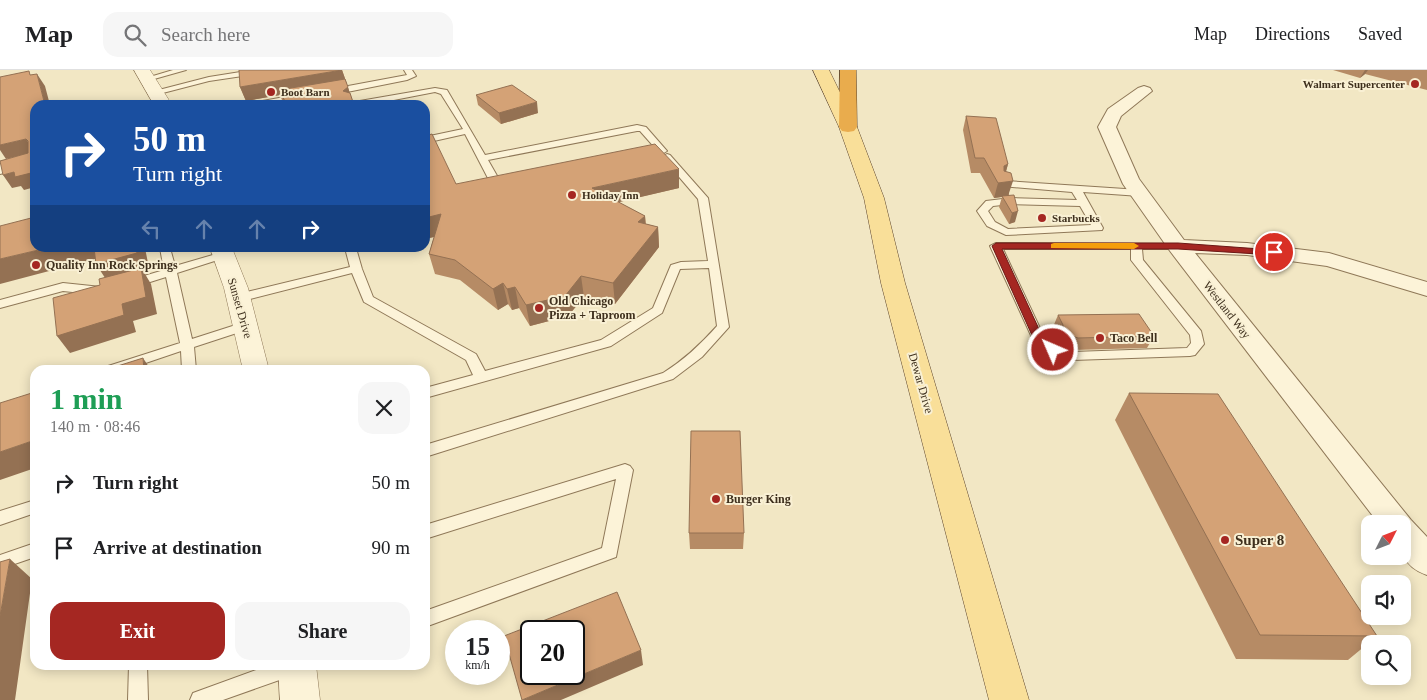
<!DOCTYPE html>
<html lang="en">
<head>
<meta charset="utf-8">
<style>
  :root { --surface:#fff; --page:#f6f6f6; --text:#202124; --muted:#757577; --line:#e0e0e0; --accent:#a52722 }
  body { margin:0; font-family:"Times New Roman",serif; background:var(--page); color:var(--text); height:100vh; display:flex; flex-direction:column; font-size:19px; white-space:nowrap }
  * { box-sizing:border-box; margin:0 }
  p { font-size:16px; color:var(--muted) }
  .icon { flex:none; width:28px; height:28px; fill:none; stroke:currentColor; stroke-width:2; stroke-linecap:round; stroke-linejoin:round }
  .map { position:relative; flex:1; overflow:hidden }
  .panel { position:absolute; left:30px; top:295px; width:400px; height:305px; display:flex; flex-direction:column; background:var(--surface); border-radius:15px; box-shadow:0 2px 12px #0003 }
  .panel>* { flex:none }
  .top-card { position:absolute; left:30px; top:30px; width:400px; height:152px; border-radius:15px; box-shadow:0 2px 12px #0003; background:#1a4fa0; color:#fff; overflow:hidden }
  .needle { width:32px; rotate:48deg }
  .tools { position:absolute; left:1361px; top:445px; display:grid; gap:10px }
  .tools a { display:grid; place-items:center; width:50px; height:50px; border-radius:10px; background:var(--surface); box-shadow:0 2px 12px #0003; font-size:25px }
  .speed { position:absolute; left:445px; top:550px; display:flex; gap:10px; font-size:25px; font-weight:700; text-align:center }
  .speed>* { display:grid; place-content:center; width:65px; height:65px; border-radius:50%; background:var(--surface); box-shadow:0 2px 12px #0003; line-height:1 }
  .speed small { font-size:12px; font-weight:400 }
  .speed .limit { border:2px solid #111; border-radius:8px; background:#fff; color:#111 }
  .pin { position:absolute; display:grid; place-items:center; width:42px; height:42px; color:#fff; margin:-21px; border:2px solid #fff; border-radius:50%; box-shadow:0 1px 5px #0007 }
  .me { position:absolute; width:55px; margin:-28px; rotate:315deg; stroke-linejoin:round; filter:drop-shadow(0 0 4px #0008) }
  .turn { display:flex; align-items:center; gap:18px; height:105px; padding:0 20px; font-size:22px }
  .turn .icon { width:65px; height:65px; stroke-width:2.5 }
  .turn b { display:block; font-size:35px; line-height:42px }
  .lanes { display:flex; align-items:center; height:48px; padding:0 20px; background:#0003; justify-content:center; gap:25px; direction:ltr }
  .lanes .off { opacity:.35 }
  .round { display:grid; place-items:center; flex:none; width:52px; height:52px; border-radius:15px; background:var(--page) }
  .head { display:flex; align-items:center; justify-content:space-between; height:85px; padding:0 20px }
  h1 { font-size:30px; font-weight:600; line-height:38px; color:#1e9e55 }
  .primary-button { display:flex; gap:10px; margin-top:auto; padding:10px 20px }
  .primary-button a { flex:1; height:58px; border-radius:15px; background:var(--accent); color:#fff; font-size:20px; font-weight:600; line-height:58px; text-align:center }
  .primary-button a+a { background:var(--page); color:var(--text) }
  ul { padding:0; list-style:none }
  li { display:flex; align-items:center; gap:15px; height:65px; padding:0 20px }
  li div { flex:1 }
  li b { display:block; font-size:19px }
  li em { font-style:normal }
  header { display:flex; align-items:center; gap:30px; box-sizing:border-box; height:70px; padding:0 25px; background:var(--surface); border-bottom:1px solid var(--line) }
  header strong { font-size:24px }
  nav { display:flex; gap:28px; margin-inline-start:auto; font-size:18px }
  .search { width:350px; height:45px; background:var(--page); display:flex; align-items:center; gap:12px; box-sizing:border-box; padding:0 18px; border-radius:15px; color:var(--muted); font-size:19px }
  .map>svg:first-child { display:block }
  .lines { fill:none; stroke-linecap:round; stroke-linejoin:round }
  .service-casing { stroke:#8f7858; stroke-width:2 }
  .minor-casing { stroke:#8f7858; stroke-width:2 }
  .tertiary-casing { stroke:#8f7858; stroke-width:1 }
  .primary-casing { stroke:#5d452d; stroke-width:1 }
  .motorway-casing { stroke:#5d452d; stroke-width:1 }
  .service { fill:#fcf3d8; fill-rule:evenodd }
  .minor { fill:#fcf3d8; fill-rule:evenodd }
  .tertiary { fill:#fcf3d8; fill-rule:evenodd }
  .primary { fill:#f9df99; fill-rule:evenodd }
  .motorway { fill:#e9ac4d; fill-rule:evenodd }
  .wall { fill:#b68b65 }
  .shaded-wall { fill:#947153 }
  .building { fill:#d4a276; stroke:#947153; fill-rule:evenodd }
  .route { fill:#a52722; stroke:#6b1916 }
  .slow { fill:#f59e0b }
  .poi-dot { fill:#a52722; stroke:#f9f0d4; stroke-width:2 }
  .labels { text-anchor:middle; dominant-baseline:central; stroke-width:4; stroke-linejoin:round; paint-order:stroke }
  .far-poi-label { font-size:11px; font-weight:bold; fill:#3e2f1d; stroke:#f9f0d4; text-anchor:start }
  .poi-label { font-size:12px; font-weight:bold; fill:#3e2f1d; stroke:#f9f0d4; text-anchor:start }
  .street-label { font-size:12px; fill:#3e2f1d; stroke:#f9f0d4 }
  .near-poi-label { font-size:15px; font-weight:bold; fill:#3e2f1d; stroke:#f9f0d4; text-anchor:start }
</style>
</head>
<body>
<header>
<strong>Map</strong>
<div class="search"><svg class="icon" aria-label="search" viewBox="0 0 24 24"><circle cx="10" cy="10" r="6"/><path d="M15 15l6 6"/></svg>Search here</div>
<nav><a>Map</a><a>Directions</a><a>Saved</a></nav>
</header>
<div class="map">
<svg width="1427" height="630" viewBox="0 0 1427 630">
  <rect width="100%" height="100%" fill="#f2e7c4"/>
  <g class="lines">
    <defs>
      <path id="service" d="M173,0H186L147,11L143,9Z
        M253,0H273L269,2L209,11L155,25L151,22L209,7Z
        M404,0H412L416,6L407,10L332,25L328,22L332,19L407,5Z
        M435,18L447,20L485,85L637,55L646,57L667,81L662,84L643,86V82L656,79L640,61H637L488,90L500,111L509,113L510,115C506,120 495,119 491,114L465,64L425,73V67L463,59L441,24L435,22L368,35H350L354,32Z
        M301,24L305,27L304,29L271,35H253L257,32Z
        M667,84L670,85L708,128L729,257L702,287L673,309L425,387V375L663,303C684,290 701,274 717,256L709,198L680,199L662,243L611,276L425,328V318L473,305L466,290L364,232L352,203L238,232L232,228L234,225L350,197L345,178H356L362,199L373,227L476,284L485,301L601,270L653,238L671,195L681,192L708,191L698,129L662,87Z
        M1005,111L1140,120L1145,123L1140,126L1083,122L1103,158L1102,160L1006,165L987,156L977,141L986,131L1011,128L1077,130L1072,122L1001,116V112ZM1011,134L1080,136L1091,155L1008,159L995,152L988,141L993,136Z
        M996,173L1182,174L1184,176L1178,179H1142L1143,190L1201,261L1204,274L1195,285L1190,286L1073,290L1048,283L1034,272L990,176ZM1003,179H1131V190L1190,265L1191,273L1187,278L1073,282L1058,277L1045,269Z
        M160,178H170L175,196L223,182L229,185L227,187L177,203L192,269L245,252L251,256L249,259L194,277L196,300H182L181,281L125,300H103L105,297L180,273L166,207L131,218L125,214L127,211L164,200Z
        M63,213L101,217L107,221L101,225L63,221L0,238V230Z
        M625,394L630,396L633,400L616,487L425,557V541L602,478L616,409L425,469V455Z
        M35,430V443L0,455V441Z
        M35,473V487L0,499V485Z
        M129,595H147L148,630H128Z
        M270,595H307L305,601L223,630H190L193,623Z"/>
      <path id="minor" d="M1144,16L1150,18L1152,21L1121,46L1116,57L1139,109L1184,170L1247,173L1329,183L1427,212V226L1327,196L1247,185L1195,183L1411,450L1427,467V505C1399,495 1402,479 1402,454H1379L1170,181L1123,114L1098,57L1108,39L1138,18Z
        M35,84V95L0,104V92Z"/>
      <path id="tertiary" d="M134,0H150L172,35H154Z
        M210,178H232L248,218L269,300H243L224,218Z
        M278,595H316L320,630H280Z"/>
      <path id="primary" d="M813,0H829L857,57L884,128L905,213L1029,630H989L881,213L864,128L839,57Z"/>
      <path id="motorway" d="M840,0H856L857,57L854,61L848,62L842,61L839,57Z"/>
    </defs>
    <use href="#service" class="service-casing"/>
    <use href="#minor" class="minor-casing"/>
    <use href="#tertiary" class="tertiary-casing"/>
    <use href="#primary" class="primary-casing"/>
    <use href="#motorway" class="motorway-casing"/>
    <use href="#service" class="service"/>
    <use href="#minor" class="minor"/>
    <use href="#tertiary" class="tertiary"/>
    <use href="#primary" class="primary"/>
    <use href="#motorway" class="motorway"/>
  </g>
  <path class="wall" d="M342,0L354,35H284L280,25L246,31L240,17Z
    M1333,0H1427V20L1365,4L1360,8Z
    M476,25L538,43L501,54L478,35Z
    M966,46L1008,94L1006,101L1009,125L1015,152L1009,154L999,137L1002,127L994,128L980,103H971L963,60Z
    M425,66L456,114L679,118L618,132L645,146L646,154L658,157L659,177L615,234L584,227L568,246L530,256L519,238L512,240L508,234L498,240L460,210L435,204L429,184L434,167L425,169Z
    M1058,245L1154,266L1147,278L1073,280L1063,277L1053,257Z
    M1129,323L1377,566L1348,590L1236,589L1115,350Z
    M689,463H744L743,479H690Z"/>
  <path class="shaded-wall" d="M342,0L347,14L279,20L280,25L246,31L240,17Z
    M1365,0H1368L1365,4L1360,8Z
    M37,4L45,16L50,35H45Z
    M348,17L352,31L343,21Z
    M537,32L538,43L501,54L499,43Z
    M26,69L35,82L6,89L0,80V75Z
    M1008,94L1004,109L1000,111L1004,96Z
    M679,99V118L594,138L592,118Z
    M14,102H35V117L24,120L21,116L12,118L3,105Z
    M1013,111L1008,126L994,128L998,113Z
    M1018,141L1015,152L1009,154L1012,143Z
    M441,144L446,164L425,169V148Z
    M645,146L646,166L638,152Z
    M658,157L659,177L615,234L613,213Z
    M47,178H101L106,186L0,214V189Z
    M136,178H145L150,203L145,204L151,214L157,244L133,251L136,262L70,283L57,266L122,234L96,194Z
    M581,206L584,227L568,246L530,256L526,235Z
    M503,213L508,234L498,240L493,219Z
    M515,217L519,238L512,240L507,219Z
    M143,288L151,300H144Z
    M35,370V398L0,410V382Z
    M10,489L32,509L15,630H0V546Z
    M641,580L643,595L561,630H522Z"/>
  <path class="building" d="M239,0H342L240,17Z
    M29,1L30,5L37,4L45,35H35V102L15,107L14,102L3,105L0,91L28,83V71L26,69L0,75V7Z
    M345,9L348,17L343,21L350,23L354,35H287L279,20Z
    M512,15L537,32L499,43L476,25Z
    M59,32L60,35H46Z
    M966,46L996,48L1008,94L1004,96V101L1011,103L1013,111L998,113L984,88H975Z
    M432,64L456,114L655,74L679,99L592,118L645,146L638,152L658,157L613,213L581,206L565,226L526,235L515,217L507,219L503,213L493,219L455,190L429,184L441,144L425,148V66Z
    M1014,125L1018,141L1012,143L1002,126Z
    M35,147V178H47L0,189V156Z
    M94,178H136L137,183L96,194Z
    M141,198L146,227L122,234L124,245L57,266L53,228L100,215L99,209Z
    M1139,244L1154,266L1078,268L1068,265L1058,245Z
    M143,288L144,300H105Z
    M35,322V370L0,382V333Z
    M1129,323L1218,324L1377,566L1260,565Z
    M691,361H740L744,463H689Z
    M10,489L0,546V492Z
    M617,522L641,580L522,630L504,566ZM531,561H574V604H531Z"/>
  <path class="route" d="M996,173H1178L1274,180L1279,182L1274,185L1178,179H1002L1044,270L1058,280L1053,284L1035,272L992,176Z"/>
  <path class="slow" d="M1054,173H1134L1139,176L1134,179L1051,178V174Z"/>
  <g class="poi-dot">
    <circle cx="1415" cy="14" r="5"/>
    <circle cx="271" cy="22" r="5"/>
    <circle cx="572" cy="125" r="5"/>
    <circle cx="1042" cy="148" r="5"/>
    <circle cx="36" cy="195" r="5"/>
    <circle cx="539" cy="238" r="5"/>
    <circle cx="1100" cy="268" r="5"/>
    <circle cx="716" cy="429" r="5"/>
    <circle cx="1225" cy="470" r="5"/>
  </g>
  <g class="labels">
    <g class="far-poi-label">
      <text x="1405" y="14" text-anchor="end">Walmart Supercenter</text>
      <text x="281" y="22">Boot Barn</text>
      <text x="582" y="125">Holiday Inn</text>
      <text x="1052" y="148">Starbucks</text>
    </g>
    <g class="poi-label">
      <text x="46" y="195">Quality Inn Rock Springs</text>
      <text x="549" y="231">Old Chicago<tspan x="549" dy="14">Pizza + Taproom</tspan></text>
      <text x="1110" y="268">Taco Bell</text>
      <text x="726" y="429">Burger King</text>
    </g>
    <g class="street-label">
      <text transform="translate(240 238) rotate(74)">Sunset Drive</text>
      <text transform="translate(1227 240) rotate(52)">Westland Way</text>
      <text transform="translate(921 313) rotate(74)">Dewar Drive</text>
    </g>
    <g class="near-poi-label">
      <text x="1235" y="470">Super 8</text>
    </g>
  </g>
</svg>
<div class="tools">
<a><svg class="needle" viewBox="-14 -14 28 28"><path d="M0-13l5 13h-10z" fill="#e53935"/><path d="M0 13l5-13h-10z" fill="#757577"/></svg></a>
<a><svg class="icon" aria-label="sound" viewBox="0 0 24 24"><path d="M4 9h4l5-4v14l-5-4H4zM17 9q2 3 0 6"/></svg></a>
<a><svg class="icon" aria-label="search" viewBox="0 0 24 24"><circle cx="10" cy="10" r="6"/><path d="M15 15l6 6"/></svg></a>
</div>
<div class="speed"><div>15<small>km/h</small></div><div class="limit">20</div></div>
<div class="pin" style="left:1274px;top:182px;background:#d93025"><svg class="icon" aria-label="arrive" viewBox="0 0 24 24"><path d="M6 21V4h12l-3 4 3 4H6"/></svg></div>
<svg class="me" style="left:1053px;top:280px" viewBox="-20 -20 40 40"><circle r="17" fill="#a52722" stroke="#fff" stroke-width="3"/><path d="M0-11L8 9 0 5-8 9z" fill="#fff"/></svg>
<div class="top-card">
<div class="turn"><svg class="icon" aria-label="right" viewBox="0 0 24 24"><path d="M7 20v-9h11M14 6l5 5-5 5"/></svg><div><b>50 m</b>Turn right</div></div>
<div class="lanes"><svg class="icon off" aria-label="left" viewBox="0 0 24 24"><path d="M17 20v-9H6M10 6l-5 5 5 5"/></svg><svg class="icon off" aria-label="ahead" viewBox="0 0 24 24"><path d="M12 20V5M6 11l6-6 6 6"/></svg><svg class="icon off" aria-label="ahead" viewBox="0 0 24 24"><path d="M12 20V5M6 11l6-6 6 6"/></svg><svg class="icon" aria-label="right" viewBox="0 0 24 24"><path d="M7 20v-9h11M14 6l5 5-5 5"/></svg></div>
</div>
<section class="panel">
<div class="head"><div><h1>1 min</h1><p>140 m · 08:46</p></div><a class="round"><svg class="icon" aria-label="close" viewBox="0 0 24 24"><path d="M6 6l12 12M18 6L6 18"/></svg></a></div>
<ul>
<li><svg class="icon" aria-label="right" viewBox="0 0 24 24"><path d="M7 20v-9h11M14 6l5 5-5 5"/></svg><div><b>Turn right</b></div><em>50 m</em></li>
<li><svg class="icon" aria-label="arrive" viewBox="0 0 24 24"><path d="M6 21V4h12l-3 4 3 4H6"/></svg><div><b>Arrive at destination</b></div><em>90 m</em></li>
</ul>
<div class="primary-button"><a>Exit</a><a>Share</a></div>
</section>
</div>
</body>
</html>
